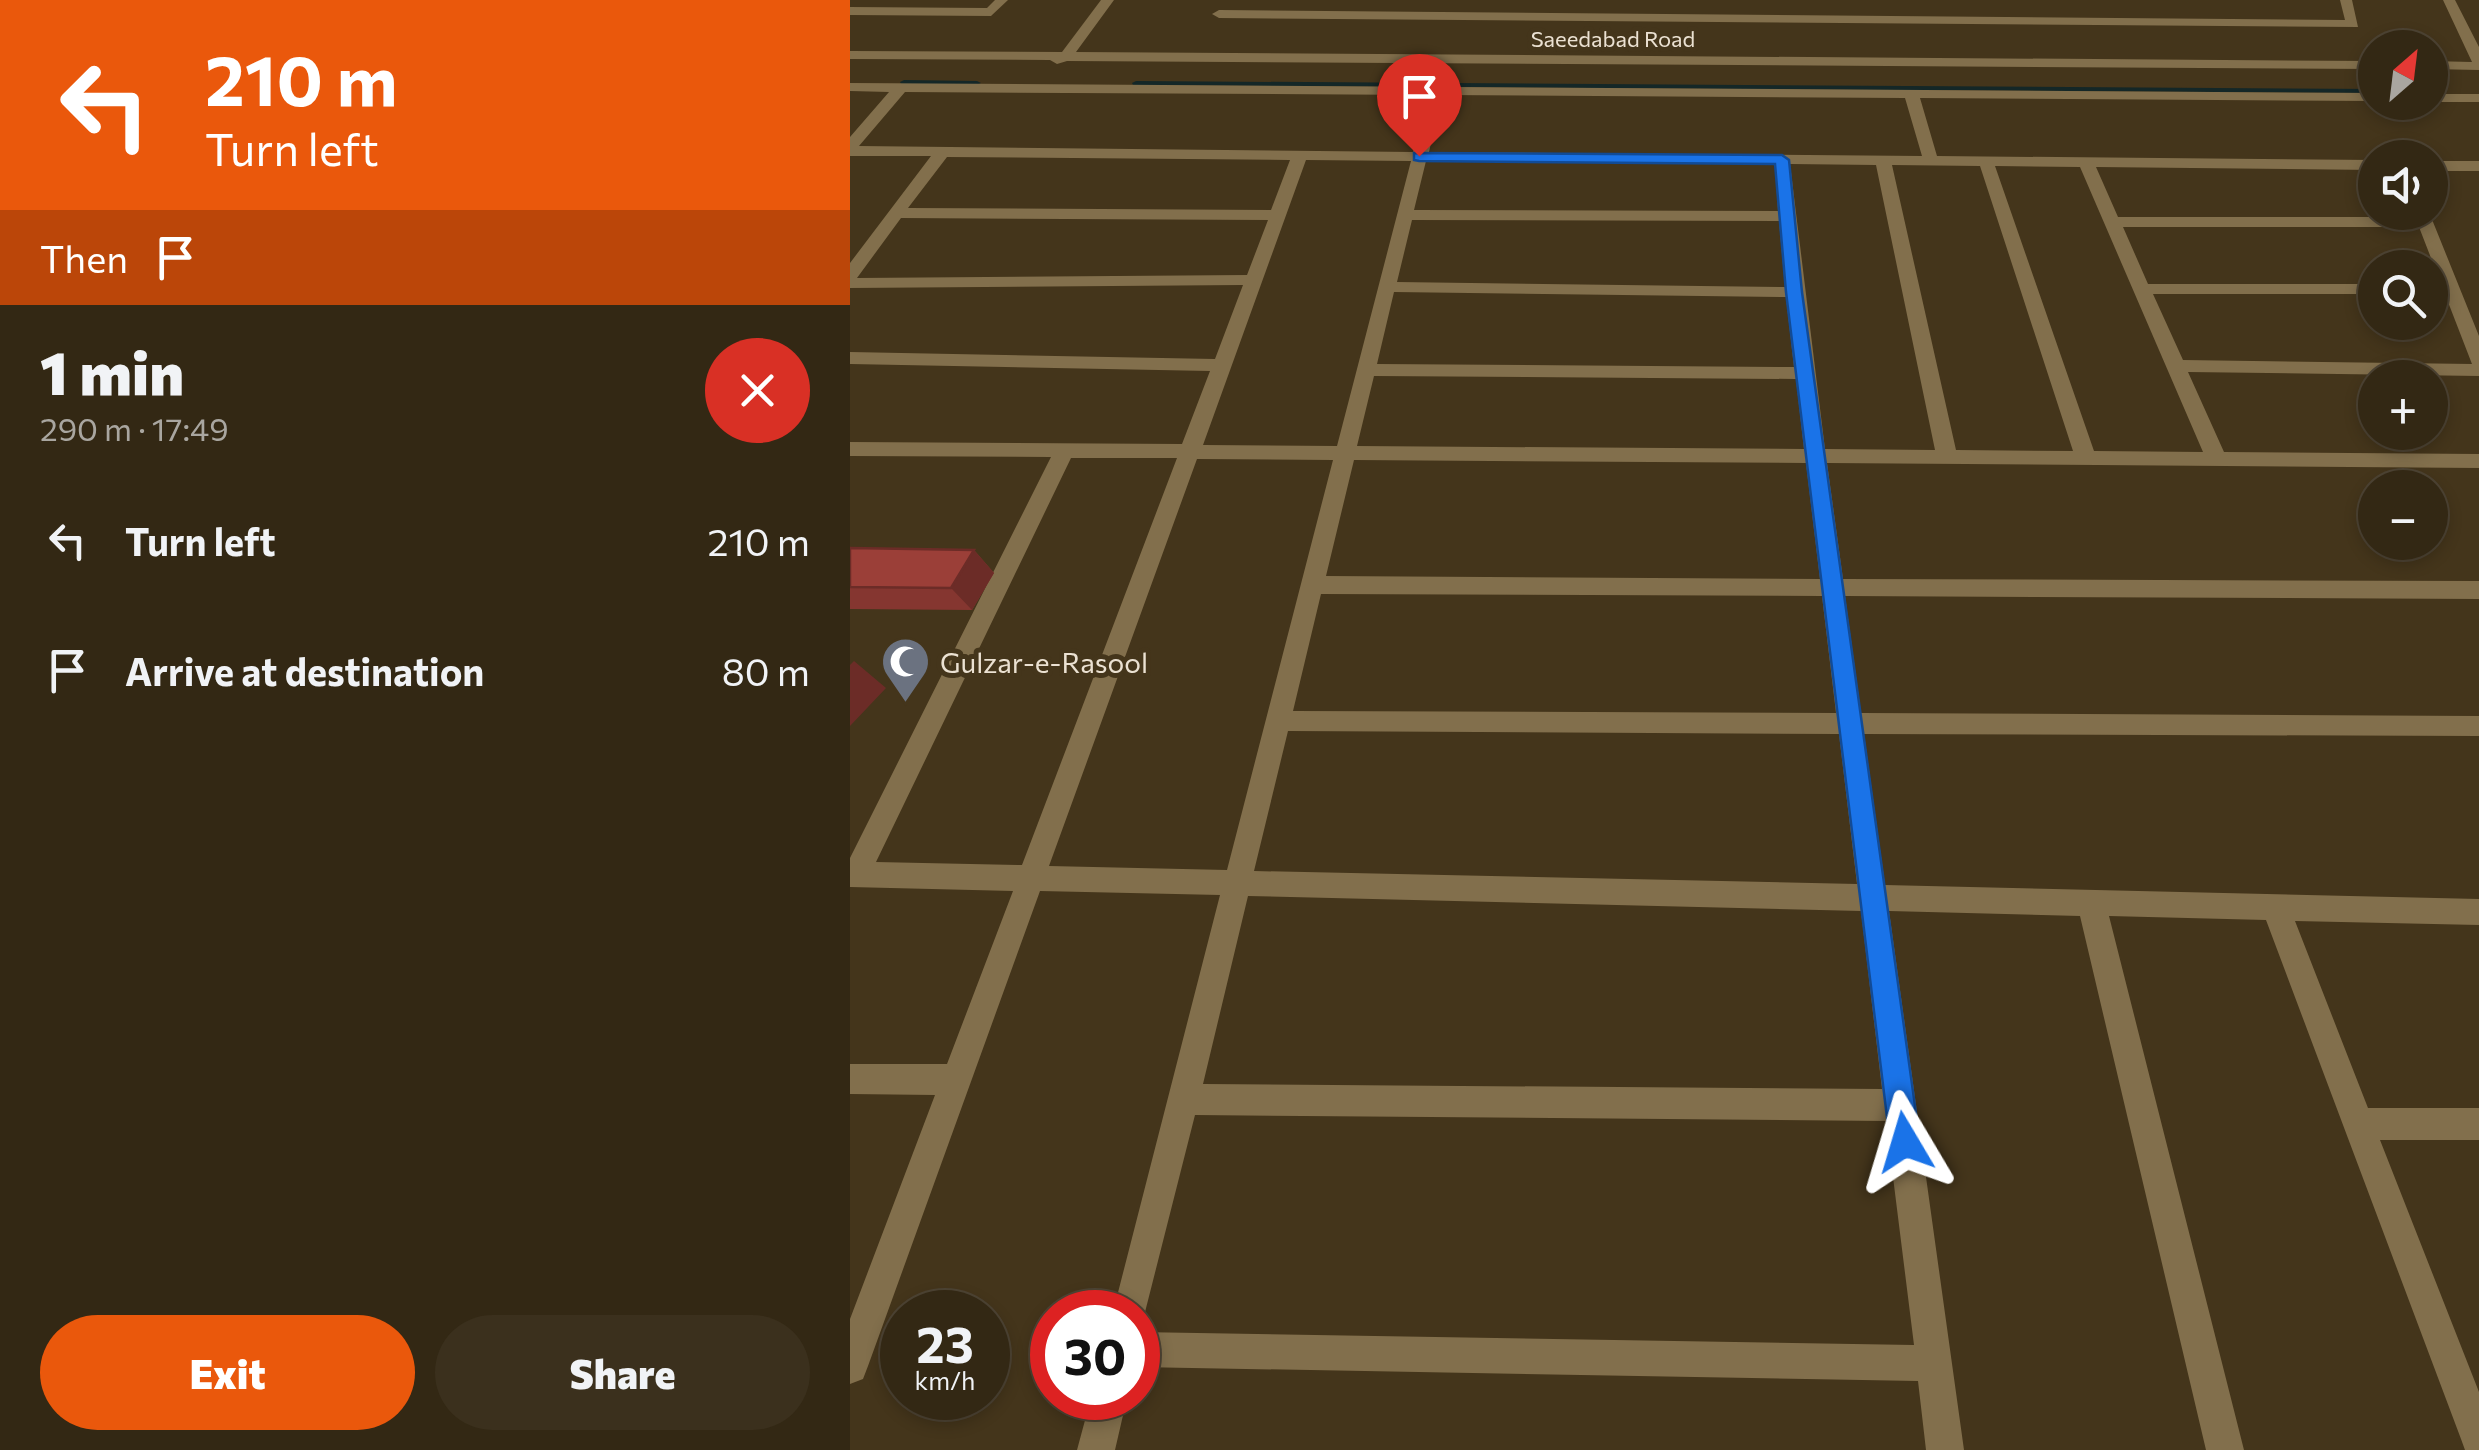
<!DOCTYPE html>
<html lang="en">
<head>
<meta charset="utf-8">
<style>
  :root { --surface:#332814; --page:#3b301d; --text:#f1f3f6; --muted:#a9a6a0; --line:#4e4434; --accent:#ea580c }
  body { margin:0; font-family:Commissioner,sans-serif; background:var(--page); color:var(--text); height:100vh; display:flex; flex-direction:column; font-size:38px; white-space:nowrap }
  * { box-sizing:border-box; margin:0 }
  p { font-size:32px; color:var(--muted) }
  .icon { flex:none; width:55px; height:55px; fill:none; stroke:currentColor; stroke-width:2; stroke-linecap:round; stroke-linejoin:round }
  .map { position:relative; flex:1; overflow:hidden }
  .sheet { display:flex; flex-direction:column; background:var(--surface); width:850px }
  .sheet>* { flex:none }
  .hud { background:#ea580c; color:#fff; overflow:hidden }
  .needle { width:65px; rotate:28deg }
  .fabs { position:absolute; left:1508px; top:30px; display:grid; gap:20px }
  .fabs a { display:grid; place-items:center; width:90px; height:90px; border-radius:50%; background:var(--surface); box-shadow:0 5px 15px #0003,0 0 0 2px var(--line); font-size:50px }
  .speed { position:absolute; left:30px; top:1290px; display:flex; gap:20px; font-size:50px; font-weight:700; text-align:center }
  .speed>* { display:grid; place-content:center; width:130px; height:130px; border-radius:50%; background:var(--surface); box-shadow:0 5px 15px #0003,0 0 0 2px var(--line); line-height:1 }
  .speed small { font-size:25px; font-weight:400 }
  .speed .limit { border:15px solid #d22; background:#fff; color:#111 }
  .pin { position:absolute; display:grid; place-items:center; width:85px; height:85px; color:#fff; margin:-102px -42px; border-radius:50% 50% 50% 0; rotate:-45deg; box-shadow:0 0 10px #0007 }
  .pin .icon { rotate:45deg }
  .me { position:absolute; width:110px; margin:-55px; rotate:353deg; stroke-linejoin:round; filter:drop-shadow(0 0 8px #0008) }
  .turn { display:flex; align-items:center; gap:35px; height:210px; padding:0 40px; font-size:45px }
  .turn .icon { width:130px; height:130px; stroke-width:2.5 }
  .turn b { display:block; font-size:70px; line-height:85px }
  .then { display:flex; align-items:center; height:95px; padding:0 40px; background:#0003; gap:20px; font-size:38px }
  .round { display:grid; place-items:center; flex:none; width:105px; height:105px; border-radius:52px; background:var(--page) }
  .headline { display:flex; align-items:center; justify-content:space-between; height:170px; padding:0 40px }
  h1 { font-size:60px; font-weight:800; line-height:75px }
  .primary-button { display:flex; gap:20px; margin-top:auto; padding:20px 40px }
  .primary-button a { flex:1; height:115px; border-radius:60px; background:var(--accent); color:#fff; font-size:40px; font-weight:800; line-height:115px; text-align:center }
  .primary-button a+a { background:var(--page); color:var(--text) }
  ul { padding:0; list-style:none }
  li { display:flex; align-items:center; gap:30px; height:130px; padding:0 40px }
  li div { flex:1 }
  li b { display:block; font-size:38px }
  li em { font-style:normal }
  main { display:flex; flex:1; min-height:0 }
  .map>svg:first-child { display:block }
  .lines { fill:none; stroke-linecap:round; stroke-linejoin:round }
  .stream { fill:#142727; fill-rule:evenodd }
  .minor { fill:#826f4c; fill-rule:evenodd }
  .wall { fill:#853630 }
  .shaded-wall { fill:#6c2c27 }
  .building { fill:#9b3f38; stroke:#6c2c27; stroke-width:2.5 }
  .route { fill:#1a73e8; stroke:#114b97; stroke-width:2.5 }
  .labels { text-anchor:middle; dominant-baseline:central; stroke-width:10; stroke-linejoin:round; paint-order:stroke }
  .far-street-label { font-size:22px; fill:#ebe1d2; stroke:#44351b }
  .poi-label { font-size:28px; fill:#ebe1d2; stroke:#44351b; text-anchor:start }
</style>
</head>
<body>
<main>
<section class="sheet">
<div class="hud">
<div class="turn"><svg class="icon" aria-label="left" viewBox="0 0 24 24"><path d="M17 20v-9H6M10 6l-5 5 5 5"/></svg><div><b>210 m</b>Turn left</div></div>
<div class="then">Then<svg class="icon" aria-label="arrive" viewBox="0 0 24 24"><path d="M6 21V4h12l-3 4 3 4H6"/></svg></div>
</div>
<div class="headline"><div><h1>1 min</h1><p>290 m · 17:49</p></div><a class="round" style="background:#d93025;color:#fff"><svg class="icon" aria-label="close" viewBox="0 0 24 24"><path d="M6 6l12 12M18 6L6 18"/></svg></a></div>
<ul>
<li><svg class="icon" aria-label="left" viewBox="0 0 24 24"><path d="M17 20v-9H6M10 6l-5 5 5 5"/></svg><div><b>Turn left</b></div><em>210 m</em></li>
<li><svg class="icon" aria-label="arrive" viewBox="0 0 24 24"><path d="M6 21V4h12l-3 4 3 4H6"/></svg><div><b>Arrive at destination</b></div><em>80 m</em></li>
</ul>
<div class="primary-button"><a>Exit</a><a>Share</a></div>
</section>
<div class="map">
<svg width="1629" height="1450" viewBox="0 0 1629 1450">
  <rect width="100%" height="100%" fill="#44351b"/>
  <g class="lines">
    <path class="stream" d="M54,80L127,81L131,83L127,85L51,84L50,82Z
      M286,81L1525,89V93L283,85L282,83Z"/>
    <path class="minor" d="M145,0H158L141,16L0,15V7L137,8Z
      M251,0H264L226,52L1525,61V69L217,61L207,64L200,60L0,59V51L212,52Z
      M1490,0H1502L1508,27L369,18L362,14L369,10L1495,20Z
      M1593,0H1605L1629,47V70L1580,69V61L1622,62Z
      M0,83L1525,93V101L1070,98L1087,156L1525,160V170L1246,167L1268,217H1565L1563,212H1579L1629,336V376L1338,372L1374,452L1629,454V468L977,463L993,579L1629,581V599L995,596L1011,713L1629,716V736L1014,734L1035,885L1629,899V925L1445,921L1518,1108H1629V1140H1530L1629,1392V1450H1615L1611,1439L1416,920L1259,916L1394,1450H1356L1230,916L1039,911L1114,1450H1076L1068,1381L288,1367V1332L1064,1345L1036,1121L345,1115L292,1324L288,1326V1312H263L370,895L190,891L18,1366L13,1379L0,1384V1319L85,1095L0,1094V1064H97L163,891L0,887V858L201,457L0,456V442L332,444L360,371L0,364V352L365,359L393,285L0,288V263L81,156H0V137L39,92L0,91ZM55,92L578,95L563,152L9,146ZM592,95L1055,98L1072,156L579,152ZM97,157L440,160L421,210L58,208ZM456,160L561,161L487,446L353,445ZM576,161L925,164L928,211L564,210ZM940,164L1026,165L1085,450L975,449ZM1042,165L1130,166L1223,451L1106,450ZM1145,166L1230,167L1353,452L1244,451ZM51,218L418,220L397,275L7,278ZM562,220L929,221L935,287L547,282ZM1273,227H1569L1622,364L1333,360L1303,294H1525V284H1298ZM544,292L936,297L944,367L527,364ZM524,376L946,379L954,449L507,446ZM221,458H327L172,865L26,862ZM347,459L483,460L377,870L199,866ZM504,460L956,463L970,579L476,576ZM471,594L972,596L986,713L443,711ZM438,731L989,734L1007,884L404,871ZM398,896L1011,911L1032,1089L353,1084Z
      M1580,94H1629V102H1580Z
      M1580,161H1629V171H1580Z
      M241,1398H277L265,1450H227Z"/>
  </g>
  <path class="wall" d="M0,548L124,550L144,573L122,610L0,609Z"/>
  <path class="shaded-wall" d="M124,550L144,573L122,610L101,588Z
    M4,661L36,688L0,726V665Z"/>
  <path class="building" d="M0,548L124,550L101,588L0,587Z"/>
  <path class="route" d="M564,153L932,155L939,160L952,292L1070,1142L1065,1153L1055,1157L1045,1153L1040,1142L936,292L925,164L569,161L564,160Z"/>
  <defs>
    <symbol id="mosque-pin" viewBox="-11 -11 22 30"><path d="M0 17L-7.5 6A9.5 9.5 0 1 1 7.5 6Z" fill="#6b7280" stroke="#44351b"/><path d="M3.5-4.9A6 6 0 1 0 3.5 4.9A5 5 0 1 1 3.5-4.9Z" fill="#fff"/></symbol>
  </defs>
  <g fill-rule="evenodd">
    <use href="#mosque-pin" x="28" y="634" width="55" height="75"/>
  </g>
  <g class="labels">
    <g class="far-street-label">
      <text x="763" y="38">Saeedabad Road</text>
    </g>
    <g class="poi-label">
      <text x="90" y="662">Gulzar-e-Rasool</text>
    </g>
  </g>
</svg>
<div class="fabs">
<a><svg class="needle" viewBox="-14 -14 28 28"><path d="M0-13l5 13h-10z" fill="#e53935"/><path d="M0 13l5-13h-10z" fill="#a9a6a0"/></svg></a>
<a><svg class="icon" aria-label="sound" viewBox="0 0 24 24"><path d="M4 9h4l5-4v14l-5-4H4zM17 9q2 3 0 6"/></svg></a>
<a><svg class="icon" aria-label="search" viewBox="0 0 24 24"><circle cx="10" cy="10" r="6"/><path d="M15 15l6 6"/></svg></a>
<a>+</a>
<a>−</a>
</div>
<div class="speed"><div>23<small>km/h</small></div><div class="limit">30</div></div>
<div class="pin" style="left:569px;top:156px;background:#d93025"><svg class="icon" aria-label="arrive" viewBox="0 0 24 24"><path d="M6 21V4h12l-3 4 3 4H6"/></svg></div>
<svg class="me" style="left:1055px;top:1142px" viewBox="-20 -20 40 40"><path d="M0-17L14 15 0 8-14 15z" fill="#1a73e8" stroke="#fff" stroke-width="4"/></svg>
</div>
</main>
</body>
</html>
